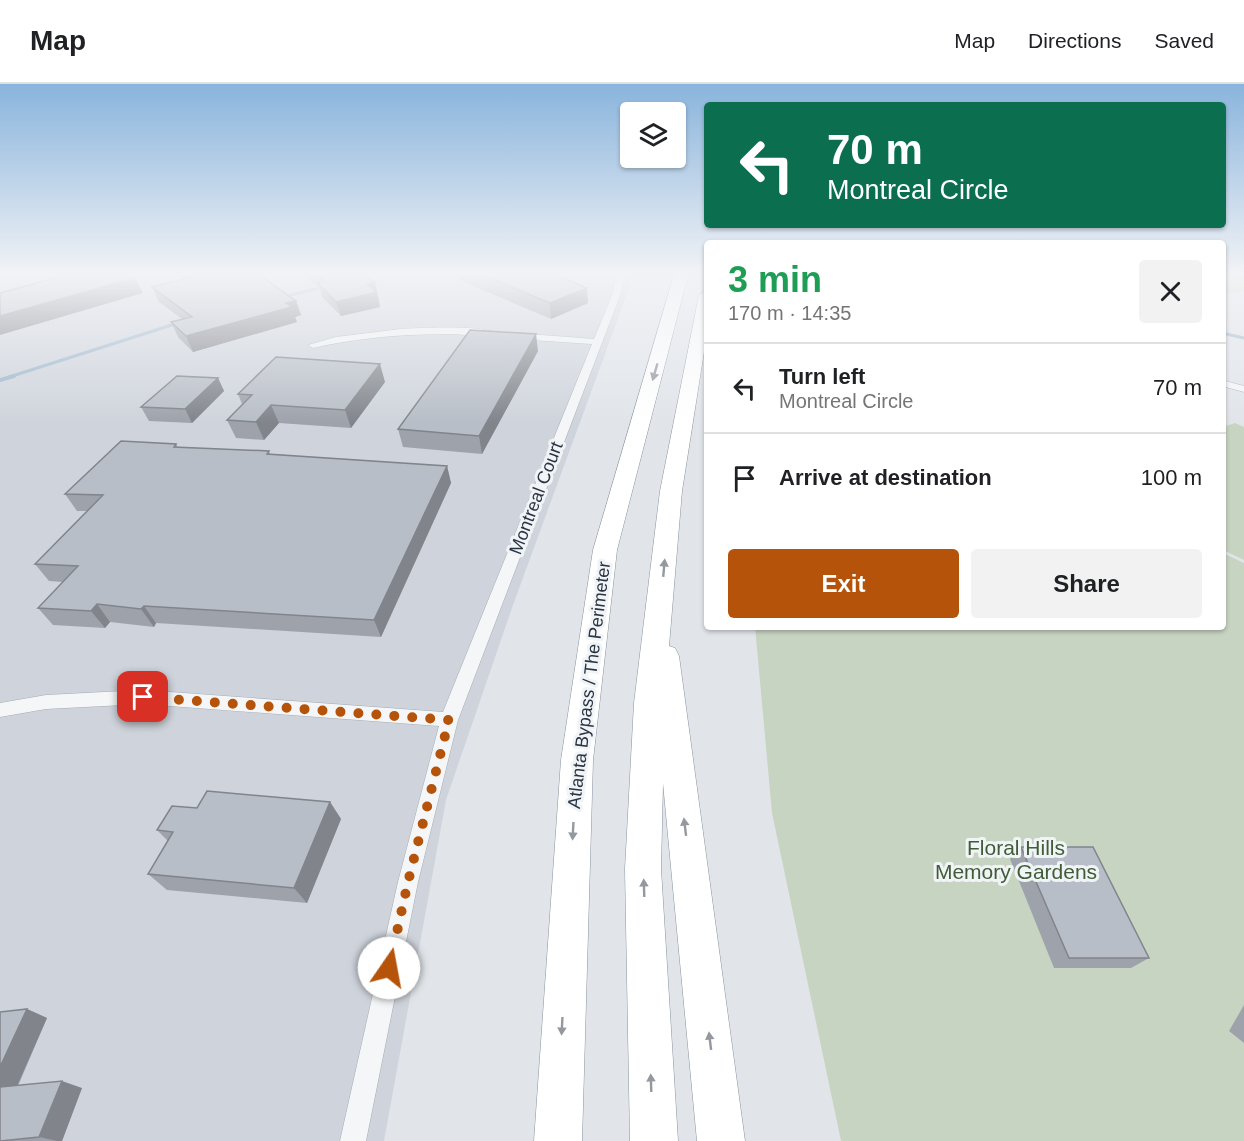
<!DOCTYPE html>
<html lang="en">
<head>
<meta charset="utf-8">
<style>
  :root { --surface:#fff; --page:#f2f2f2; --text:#202124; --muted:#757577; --line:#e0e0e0; --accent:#b45309 }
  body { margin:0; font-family:Arial,sans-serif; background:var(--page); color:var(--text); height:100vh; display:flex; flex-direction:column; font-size:22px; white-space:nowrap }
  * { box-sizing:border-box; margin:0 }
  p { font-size:20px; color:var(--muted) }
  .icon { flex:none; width:33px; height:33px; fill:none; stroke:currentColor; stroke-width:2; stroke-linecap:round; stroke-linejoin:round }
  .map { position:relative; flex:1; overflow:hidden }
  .sheet { position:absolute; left:704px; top:156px; width:522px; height:390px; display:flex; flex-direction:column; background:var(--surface); border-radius:6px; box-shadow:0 2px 4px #0004 }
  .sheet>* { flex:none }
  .top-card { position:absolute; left:704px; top:18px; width:522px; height:126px; border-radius:6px; box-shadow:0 2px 4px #0004; background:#0b6e4f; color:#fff; overflow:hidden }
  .fabs { position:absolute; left:620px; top:18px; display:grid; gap:12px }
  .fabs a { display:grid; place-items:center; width:66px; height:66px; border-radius:6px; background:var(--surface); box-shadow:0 2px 4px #0004; font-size:30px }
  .pin { position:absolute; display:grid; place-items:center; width:51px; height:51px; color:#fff; margin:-26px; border-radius:12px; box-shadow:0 3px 9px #0006 }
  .me { position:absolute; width:66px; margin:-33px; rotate:12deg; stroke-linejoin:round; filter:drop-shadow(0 0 4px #0008) }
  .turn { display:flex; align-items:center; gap:21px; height:126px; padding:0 24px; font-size:27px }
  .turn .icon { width:78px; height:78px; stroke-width:2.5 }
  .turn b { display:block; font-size:42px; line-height:51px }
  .round { display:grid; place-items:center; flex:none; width:63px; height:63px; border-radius:6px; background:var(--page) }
  .headline { display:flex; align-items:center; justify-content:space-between; height:102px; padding:0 24px }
  h1 { font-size:36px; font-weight:800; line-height:45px; color:#1e9e55 }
  .primary-button { display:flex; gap:12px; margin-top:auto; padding:12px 24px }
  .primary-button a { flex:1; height:69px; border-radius:6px; background:var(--accent); color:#fff; font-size:24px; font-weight:800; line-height:69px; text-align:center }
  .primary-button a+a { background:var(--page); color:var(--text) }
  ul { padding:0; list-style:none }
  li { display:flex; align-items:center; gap:18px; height:90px; padding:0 24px; border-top:2px solid var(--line) }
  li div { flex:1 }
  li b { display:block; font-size:22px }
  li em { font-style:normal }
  header { display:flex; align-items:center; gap:36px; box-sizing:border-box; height:84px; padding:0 30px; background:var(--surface); border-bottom:2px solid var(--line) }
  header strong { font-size:28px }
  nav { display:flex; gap:33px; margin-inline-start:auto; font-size:21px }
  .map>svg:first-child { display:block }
  .built { fill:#cfd4dc }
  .green { fill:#c8d4c2 }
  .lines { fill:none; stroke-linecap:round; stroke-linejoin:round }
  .stream-far1 { stroke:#9cb5ca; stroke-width:3 }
  .stream { stroke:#9cb5ca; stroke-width:4 }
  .minor-casing { stroke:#a6acb4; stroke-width:1 }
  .motorway-casing { stroke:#8993a1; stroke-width:1 }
  .minor { fill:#f4f6f8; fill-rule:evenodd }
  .motorway { fill:#fff; fill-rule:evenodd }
  .wall { fill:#9ea3ab }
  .shaded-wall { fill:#81858b }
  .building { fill:#b8bec7; stroke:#81858b; stroke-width:1.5 }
  .oneway { fill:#9499a0 }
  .route { stroke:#b45309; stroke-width:10; stroke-dasharray:0 18 }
  .labels { text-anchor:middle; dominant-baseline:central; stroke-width:6; stroke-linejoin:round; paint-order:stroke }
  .street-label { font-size:18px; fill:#293342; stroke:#f1f4f7 }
  .near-park-label { font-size:21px; fill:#405d37; stroke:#f1f4f7 }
</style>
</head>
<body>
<header>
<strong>Map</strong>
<nav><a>Map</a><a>Directions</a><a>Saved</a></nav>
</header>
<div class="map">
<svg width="1244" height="1057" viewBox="0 0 1244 1057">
  <rect width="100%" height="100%" fill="#e1e5ea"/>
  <path class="built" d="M0,191H634L513,521L446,716L384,1057H0Z"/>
  <path class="green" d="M1223,191H1244V207L1223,211Z
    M1235,339L1244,343V476L1223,466V343Z
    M1223,469L1244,479V1057H841L772,729L755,543H1222Z"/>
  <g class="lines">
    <path class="stream-far1" d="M283,213L323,203
      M1222,249L1244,254
      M9,293L178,239"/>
    <path class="stream" d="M0,296L14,292"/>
    <defs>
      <path id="minor" d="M616,191H624L621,209L458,636L418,798L366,1057H340L398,798L439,642L143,620L46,625L0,633V619L46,611L143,606L443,628L592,260L516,255L511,252L516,249L594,255L613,209Z
        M401,245C419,244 481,241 494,249L489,252C429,248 372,251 313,264L308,261L336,253Z
        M1222,296L1244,302V308L1222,302Z"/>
      <path id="motorway" d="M674,191H688L617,466L593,676L582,1057H534L561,676L593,466Z
        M706,207V255L682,407L669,562L675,564L679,572L745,1057H697L663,699L661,785L678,1057H630L625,785L634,619L660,407L699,211Z"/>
    </defs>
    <use href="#minor" class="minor-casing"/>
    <use href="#motorway" class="motorway-casing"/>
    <use href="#minor" class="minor"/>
    <use href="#motorway" class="motorway"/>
  </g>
  <path class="wall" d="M179,191H259L296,217L301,231L295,233L297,238L193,268L178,253L171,238L182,235L159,218L152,203L185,195Z
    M302,191H365L378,212L380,223L341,232L322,213L320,204Z
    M458,191H555L588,219L551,235L459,196Z
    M538,267L482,370L403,363L398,345Z
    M218,294L224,307L192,339L149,337L141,323Z
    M385,298L351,344L279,339L264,356L236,354L227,336L242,320L238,310Z
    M176,360L178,363L269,367L270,370L447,382L451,399L381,553L156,539L154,543L110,538L105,544L53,541L38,524L63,498L49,497L35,480L87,427H77L65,410Z
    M330,718L341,735L307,819L167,806L148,790L168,757L157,746L197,724Z
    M1021,763L1149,874L1131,884H1054L1010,775Z
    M1244,921V959L1229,947Z
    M27,925L47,934L18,1002L82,1004L62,1057H0Z"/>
  <path class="shaded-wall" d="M135,194L143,209L0,251V232Z
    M375,198L380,223L341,232L336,218L367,200Z
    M587,204L588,219L551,235L550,219Z
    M296,217L301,231L295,233L297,238L193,268L186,252L286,219Z
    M536,250L538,267L482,370L479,352Z
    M380,280L385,298L351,344L345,326Z
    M218,294L224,307L192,339L185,325Z
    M271,321L279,339L264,356L256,338Z
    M447,382L451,399L381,553L374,536Z
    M97,520L110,538L105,544L91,527Z
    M144,522L156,539L154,543L141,525Z
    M330,718L341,735L307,819L294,804Z
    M27,925L47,934L13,1011L0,1007V983Z
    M62,997L82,1004L62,1057H57L39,1053Z"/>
  <path class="building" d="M66,191H131L135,194L0,232V209Z
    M196,191H259L296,217L286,219L292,223L186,252L171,238L192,233L152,203L196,192Z
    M317,191H365L375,198L367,200L377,208L336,218L318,199L325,197Z
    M483,191H555L587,204L550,219Z
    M470,246L536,250L479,352L398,345Z
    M276,273L380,280L345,326L271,321L256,338L227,336L252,311L238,310Z
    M177,292L218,294L185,325L141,323Z
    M121,357L176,360L174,363L269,367L267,370L447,382L374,536L144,522L141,525L97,520L91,527L38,524L78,482L35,480L103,411L65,410Z
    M207,707L330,718L294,804L148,790L173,748L157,746L172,722L197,724Z
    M1021,763H1093L1149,874H1069Z
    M27,925L0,983V928Z
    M62,997L39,1053L0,1057V1003Z"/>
  <defs><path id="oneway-solid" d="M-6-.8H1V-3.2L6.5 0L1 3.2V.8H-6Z" transform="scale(1.5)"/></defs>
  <g class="oneway">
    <use href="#oneway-solid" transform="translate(655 288) rotate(106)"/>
    <use href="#oneway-solid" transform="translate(664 484) rotate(-85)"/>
    <use href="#oneway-solid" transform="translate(685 743) rotate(-97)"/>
    <use href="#oneway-solid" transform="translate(573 747) rotate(93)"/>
    <use href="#oneway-solid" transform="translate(644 804) rotate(-92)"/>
    <use href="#oneway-solid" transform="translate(562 942) rotate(93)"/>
    <use href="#oneway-solid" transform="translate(710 957) rotate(-97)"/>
    <use href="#oneway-solid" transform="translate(651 999) rotate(-92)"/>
  </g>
  <linearGradient id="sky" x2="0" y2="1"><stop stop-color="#89b4dc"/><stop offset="0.56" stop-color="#f2f3f6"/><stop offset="1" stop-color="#f2f3f6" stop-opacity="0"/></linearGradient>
  <rect width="1244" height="339" fill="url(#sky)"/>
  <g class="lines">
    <path class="route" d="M143,613L449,636L408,798L389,884"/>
  </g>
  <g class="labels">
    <g class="street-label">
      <text transform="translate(536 414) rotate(-69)">Montreal Court</text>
      <text transform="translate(589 601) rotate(-83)">Atlanta Bypass / The Perimeter</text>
    </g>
    <g class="near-park-label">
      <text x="1016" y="763">Floral Hills<tspan x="1016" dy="24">Memory Gardens</tspan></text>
    </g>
  </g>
</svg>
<div class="fabs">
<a><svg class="icon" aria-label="layers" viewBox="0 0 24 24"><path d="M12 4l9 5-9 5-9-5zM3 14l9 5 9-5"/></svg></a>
</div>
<div class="pin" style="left:143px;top:613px;background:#d93025"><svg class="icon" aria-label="arrive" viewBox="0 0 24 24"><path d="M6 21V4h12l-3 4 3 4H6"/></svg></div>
<svg class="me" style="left:389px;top:884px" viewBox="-20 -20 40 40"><circle r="19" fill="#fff"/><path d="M0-13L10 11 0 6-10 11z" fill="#b45309"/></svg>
<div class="top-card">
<div class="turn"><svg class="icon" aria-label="left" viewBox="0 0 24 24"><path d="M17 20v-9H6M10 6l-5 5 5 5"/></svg><div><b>70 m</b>Montreal Circle</div></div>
</div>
<section class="sheet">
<div class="headline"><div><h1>3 min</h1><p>170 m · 14:35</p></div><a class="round"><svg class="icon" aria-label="close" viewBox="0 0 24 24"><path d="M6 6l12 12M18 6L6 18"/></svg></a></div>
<ul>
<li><svg class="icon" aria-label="left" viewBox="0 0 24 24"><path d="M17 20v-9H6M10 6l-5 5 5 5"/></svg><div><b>Turn left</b><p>Montreal Circle</p></div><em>70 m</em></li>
<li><svg class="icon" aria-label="arrive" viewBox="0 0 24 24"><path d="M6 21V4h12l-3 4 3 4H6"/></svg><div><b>Arrive at destination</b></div><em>100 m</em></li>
</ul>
<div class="primary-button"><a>Exit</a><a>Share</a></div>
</section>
</div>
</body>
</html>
